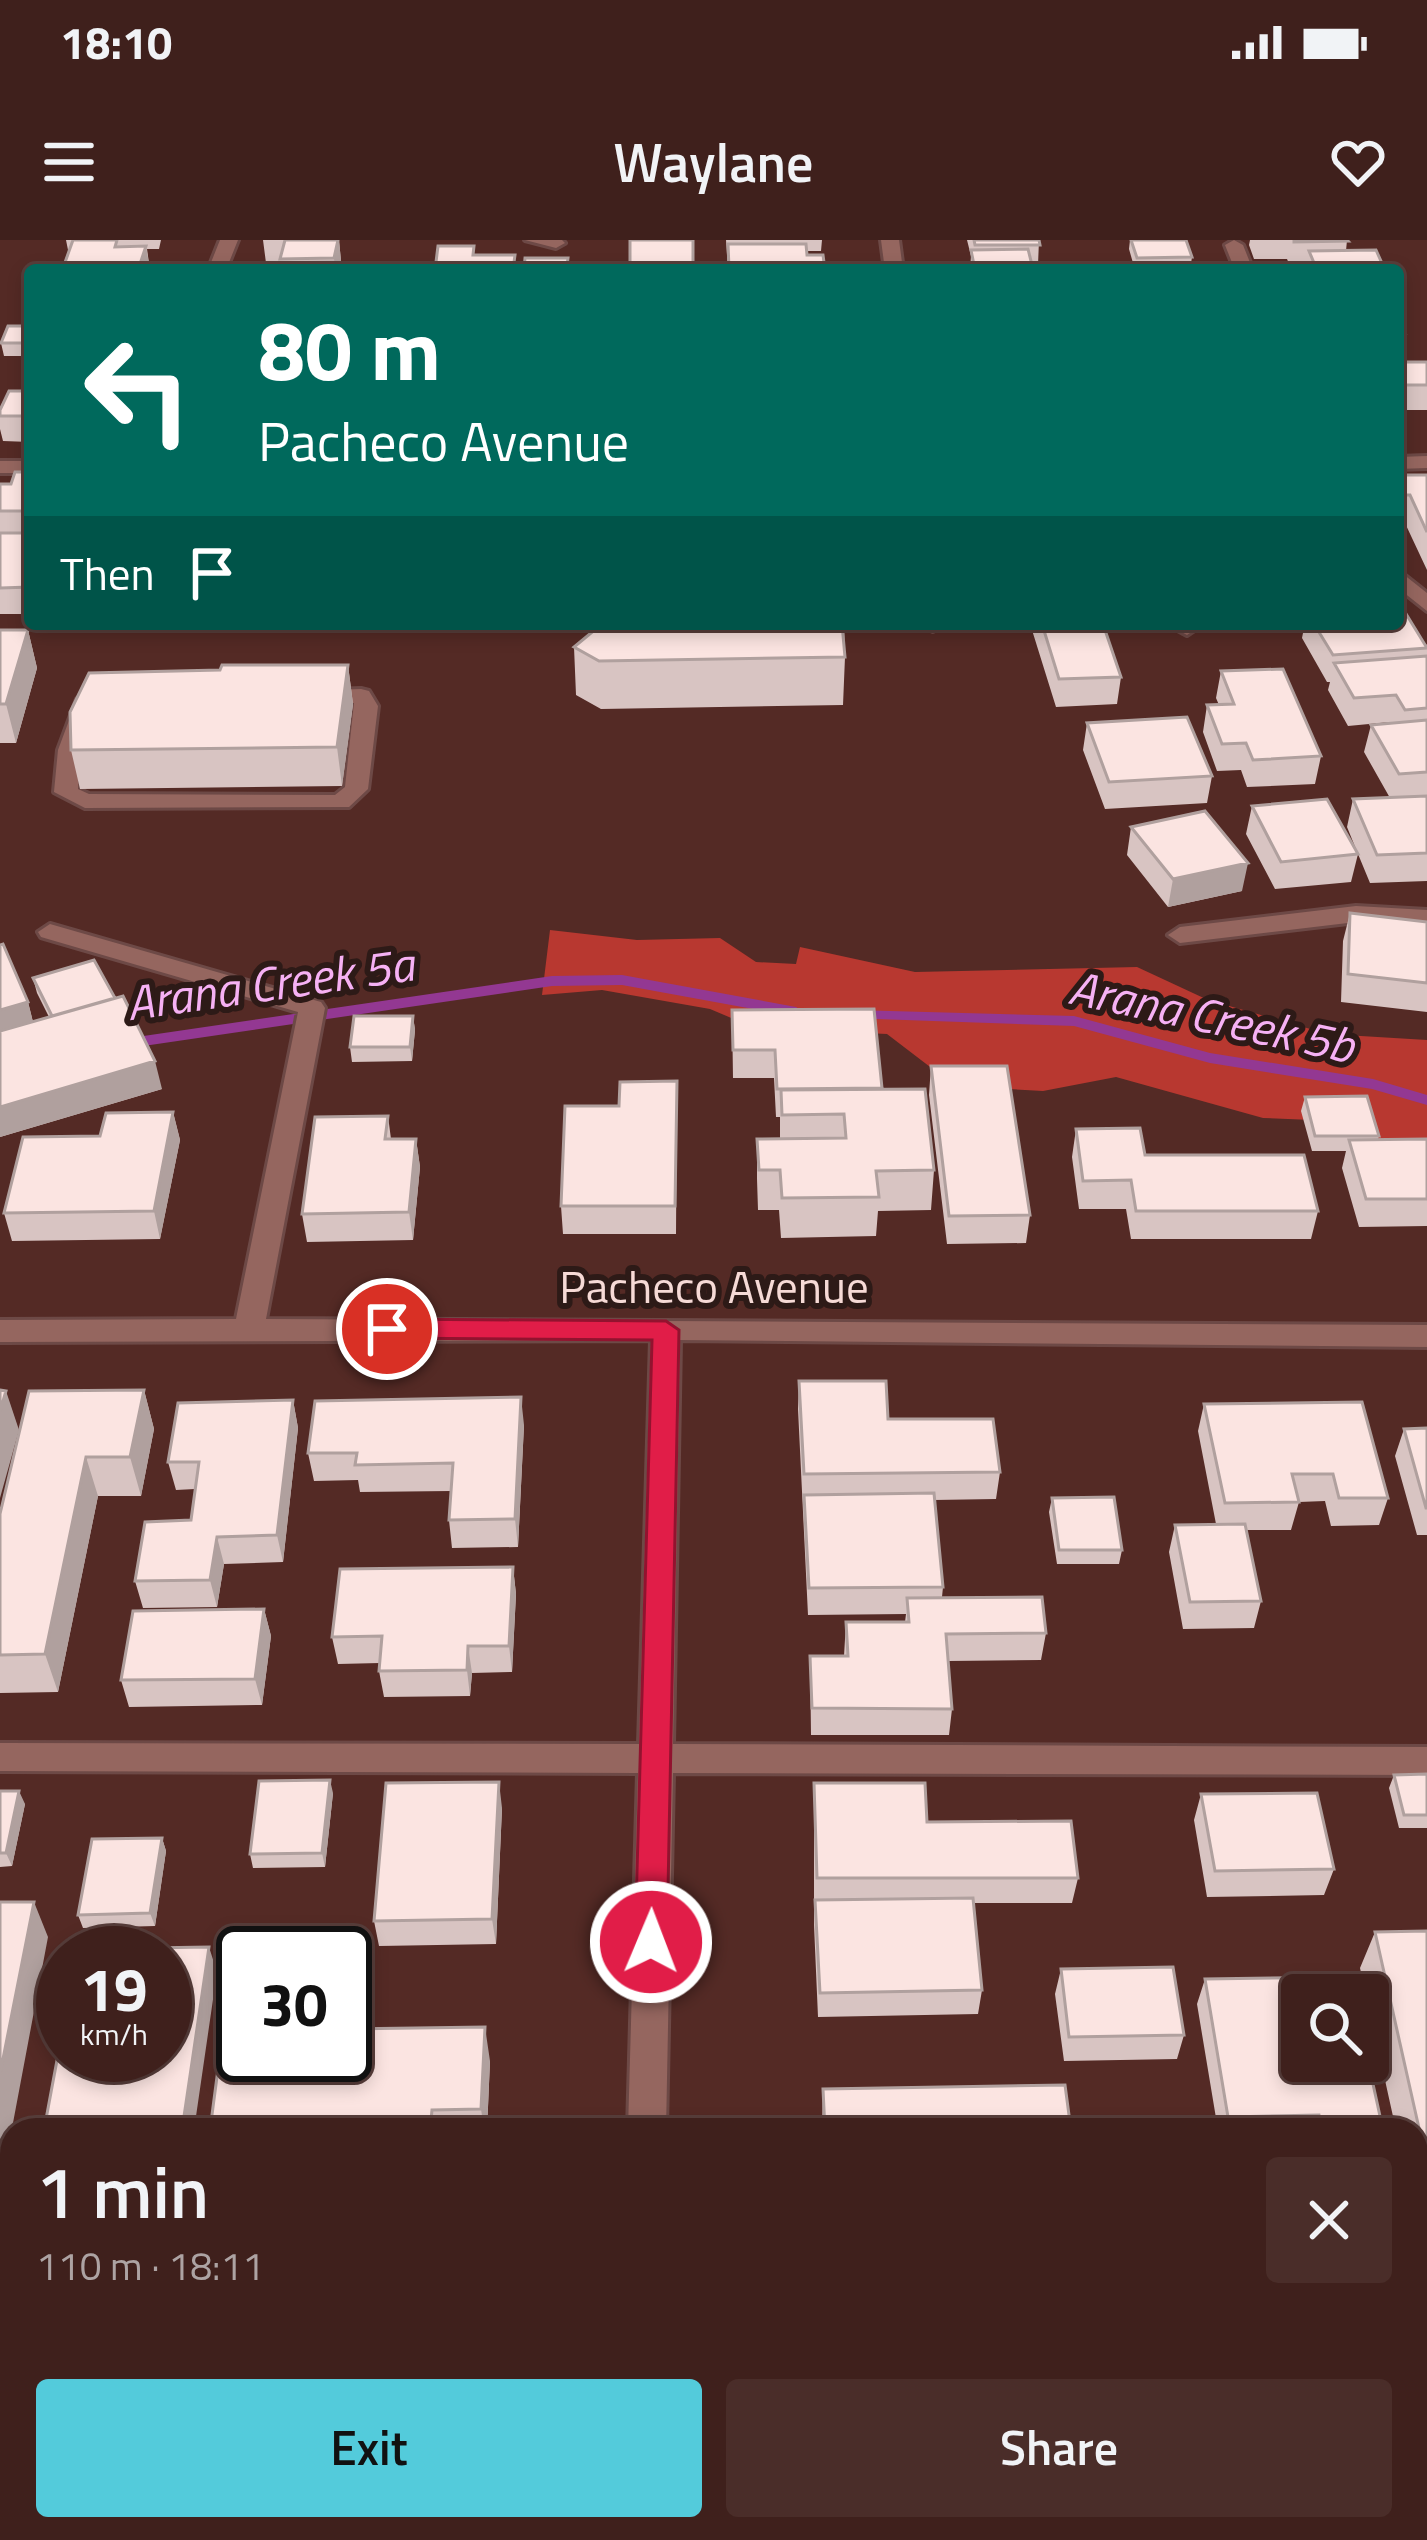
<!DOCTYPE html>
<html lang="en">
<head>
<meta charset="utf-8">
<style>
  :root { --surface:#3f201c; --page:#4a2d29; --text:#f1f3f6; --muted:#ada3a3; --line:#583e3b; --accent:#53cbdb }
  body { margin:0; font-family:"Titillium Web",sans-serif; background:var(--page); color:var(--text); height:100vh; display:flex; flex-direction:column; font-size:45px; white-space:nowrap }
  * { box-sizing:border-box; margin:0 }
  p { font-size:39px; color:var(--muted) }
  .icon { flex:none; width:66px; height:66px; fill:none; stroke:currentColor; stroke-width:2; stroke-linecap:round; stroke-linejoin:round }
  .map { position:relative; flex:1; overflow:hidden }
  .side { position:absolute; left:0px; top:1878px; width:1428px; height:423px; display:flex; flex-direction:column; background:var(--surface); border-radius:36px 36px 0 0; box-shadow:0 6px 18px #0003,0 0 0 3px var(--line) }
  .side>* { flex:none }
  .guide { position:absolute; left:24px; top:24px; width:1380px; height:366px; border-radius:12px; box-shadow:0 6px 18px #0003,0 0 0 3px var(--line); background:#00695c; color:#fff; overflow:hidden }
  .fabs { position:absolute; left:1281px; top:1734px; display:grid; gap:24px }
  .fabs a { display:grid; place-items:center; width:108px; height:108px; border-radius:12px; background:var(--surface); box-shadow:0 6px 18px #0003,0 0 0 3px var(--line); font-size:60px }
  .speed { position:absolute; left:36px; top:1686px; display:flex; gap:24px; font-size:60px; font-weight:700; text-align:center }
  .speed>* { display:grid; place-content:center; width:156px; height:156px; border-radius:50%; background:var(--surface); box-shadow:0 6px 18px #0003,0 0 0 3px var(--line); line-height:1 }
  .speed small { font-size:30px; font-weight:400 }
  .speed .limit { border:6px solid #111; border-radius:18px; background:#fff; color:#111 }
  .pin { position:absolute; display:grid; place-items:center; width:102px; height:102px; color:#fff; margin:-51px; border:6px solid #fff; border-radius:50%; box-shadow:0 3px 12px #0007 }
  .me { position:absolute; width:132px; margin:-66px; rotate:1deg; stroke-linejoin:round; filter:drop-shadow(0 0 9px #0008) }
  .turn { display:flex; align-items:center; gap:42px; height:252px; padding:0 36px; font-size:54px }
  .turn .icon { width:156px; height:156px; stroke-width:2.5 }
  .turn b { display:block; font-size:84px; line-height:102px }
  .then { display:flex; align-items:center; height:114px; padding:0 36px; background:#0003; gap:24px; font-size:45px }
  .round { display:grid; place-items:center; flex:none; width:126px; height:126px; border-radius:12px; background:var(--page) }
  .overview { display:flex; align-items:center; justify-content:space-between; height:204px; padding:0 36px }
  h1 { font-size:72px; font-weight:600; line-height:90px }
  .button { display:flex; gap:24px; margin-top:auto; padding:24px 36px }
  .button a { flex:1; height:138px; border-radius:12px; background:var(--accent); color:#111; font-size:48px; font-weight:600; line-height:138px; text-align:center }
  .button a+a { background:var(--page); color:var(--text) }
  .status { display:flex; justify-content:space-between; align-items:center; height:84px; padding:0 60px; background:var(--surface); direction:ltr }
  .status svg { height:33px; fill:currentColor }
  header { display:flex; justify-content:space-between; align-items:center; height:156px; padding:0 36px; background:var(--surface); font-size:54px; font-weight:600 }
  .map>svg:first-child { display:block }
  .forest { fill:#b83830 }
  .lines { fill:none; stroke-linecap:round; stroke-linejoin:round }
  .stream { fill:#933892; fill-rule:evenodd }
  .minor-casing { stroke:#6d4946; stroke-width:6 }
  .minor { fill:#95665f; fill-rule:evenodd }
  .wall { fill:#d8c4c2 }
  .shaded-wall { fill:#b0a09e }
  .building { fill:#fbe4e1; stroke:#b0a09e; stroke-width:3 }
  .route { fill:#e11d48; stroke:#92132f; stroke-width:3 }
  .labels { text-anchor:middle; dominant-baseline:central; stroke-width:12; stroke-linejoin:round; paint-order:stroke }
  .street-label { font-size:45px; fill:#f6dad6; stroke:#2d1a17 }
  .water-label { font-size:48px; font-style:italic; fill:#f6b1f4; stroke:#2d1a17 }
</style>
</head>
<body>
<div class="status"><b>18:10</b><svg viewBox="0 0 49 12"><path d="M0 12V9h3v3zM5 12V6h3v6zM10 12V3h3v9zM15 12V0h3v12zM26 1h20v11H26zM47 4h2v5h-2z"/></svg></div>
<header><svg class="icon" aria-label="menu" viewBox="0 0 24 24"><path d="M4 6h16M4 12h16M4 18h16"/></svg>Waylane<svg class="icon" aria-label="heart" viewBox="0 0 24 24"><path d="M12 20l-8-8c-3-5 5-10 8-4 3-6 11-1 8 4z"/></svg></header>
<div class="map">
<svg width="1427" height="2300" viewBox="0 0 1427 2300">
  <rect width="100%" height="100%" fill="#542a25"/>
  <path class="forest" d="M550,690L637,700L720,698L756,722L796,724L800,707L915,732L1137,727L1208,760L1328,794L1427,800V919L1376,910L1360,882L1263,878L1116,837L1043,851L955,846L887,794L755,788L710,769L602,750L542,755Z"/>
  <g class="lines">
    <path class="stream" d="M622,735L796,767L804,772L796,777L622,745L552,746L123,809L115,804L123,799L552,736Z
      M853,770L1074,776L1210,813L1373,839L1427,855V865L1372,849L1210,823L1074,786L848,778L845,775Z"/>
    <defs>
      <path id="minor" d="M220,0H238L226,30H208Z
        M525,0H562L565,3L556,8Z
        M881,0H899L903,30H885Z
        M1234,0L1243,5L1253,30H1235L1225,5Z
        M1427,216V228L1398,229V217Z
        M0,221H30V233H0Z
        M1398,330L1427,353V371L1398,348Z
        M945,384L933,391L922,385L923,384Z
        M1180,384H1203L1187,395L1176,389Z
        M361,449L369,451L378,466L368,549L349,567L85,568L54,552L58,510L77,459ZM354,463L345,547L335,555L89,554L78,549L80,510L94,470Z
        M1356,666L1427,670V686L1356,682L1180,703L1168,695L1180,687Z
        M50,684L321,762L325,768L266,1079L1427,1085V1107L680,1100L673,1504L1427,1507V1535L673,1533L666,1890H628L638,1533L0,1531V1503L639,1504L651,1100L0,1102V1080L236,1079L298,772L41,697L38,692Z
        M0,2096H12V2136H0Z
        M1416,2103H1427V2143H1416Z
        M617,2289H659V2300H617Z"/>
    </defs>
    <use href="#minor" class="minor-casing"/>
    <use href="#minor" class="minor"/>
  </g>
  <path class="wall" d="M66,0H161L159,9H147L150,30H63L70,10H68Z
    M263,0H339L341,21L340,30H256L266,23Z
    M726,0H822L821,11H806L807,15L825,30H728Z
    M967,0H1039L1038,25L1054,30H970L971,16Z
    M1130,0H1186L1192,17L1190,30H1135L1129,9Z
    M1250,0H1347L1346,11L1385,30H1306V26H1290L1287,19H1254L1249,5Z
    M1398,78L1405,93L1399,118H1398Z
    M30,86V140H28L23,116H4L1,103Z
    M1398,122H1427V170H1402L1398,189Z
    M30,151V202L3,201L0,189V170Z
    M30,232V374H0V244H11Z
    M1398,235H1427V330L1404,281H1398Z
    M617,384H844L845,417L843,465L601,469L576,455L574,407L617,387Z
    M1033,384H1103L1121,437L1117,464L1056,467L1032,390Z
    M1297,384H1398L1427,405V641L1370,643L1358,614L1351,642L1275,649L1246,594L1252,566L1358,614L1347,587L1353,559L1390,558L1364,512L1371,485L1390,482L1348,486L1328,450L1330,442H1327L1302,398L1304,388H1300Z
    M0,390H28L37,428L16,503H0Z
    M348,425L353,464L342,546L80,549L71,510Z
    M1221,431L1321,516L1315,544L1247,547L1241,530L1217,531L1203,492L1207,465H1219L1216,458Z
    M1087,483L1212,536L1207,563L1105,569L1083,510Z
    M1131,587L1242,651L1168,667L1127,615Z
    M1350,673L1427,682V772L1341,762L1343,701Z
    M33,738L162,849L0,897L28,762L33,782L49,777L37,753Z
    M732,770L882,848L934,930L931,970L878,971L876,996L781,998L779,970H758L757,939V899H780V877H776L774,838H733Z
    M413,776L415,790L412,821L352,822L350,807Z
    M931,826L1030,975L1026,1003L947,1004L929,855Z
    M677,841L676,994H563L561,966L619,866Z
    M1305,857L1379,896L1378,899H1427V986L1359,987L1342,928L1346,911H1312L1301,871Z
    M173,872L180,900L160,999L12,1001L4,973L100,896Z
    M388,876L391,899H416L420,927L413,1000L307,1002L302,974Z
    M1076,889L1145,915L1318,971L1311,999H1131L1126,969H1079L1072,917Z
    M799,1141L888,1179L1000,1232L996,1259L934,1260L943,1347L942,1357L1046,1393L1041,1420L948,1421L952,1469L949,1495H811L810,1416H844L846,1382H905L906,1374L808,1375L798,1169Z
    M144,1150L154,1189L141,1256H98L58,1452L0,1453V1274Z
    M293,1160L298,1188L283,1322L224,1324L217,1367L143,1368L135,1341L191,1280L195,1249L176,1250L168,1222Z
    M1204,1164L1388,1258L1379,1285L1331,1286L1325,1261L1299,1262L1291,1290H1246L1261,1361L1254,1388L1183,1389L1169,1312L1175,1285L1216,1284L1198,1191Z
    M524,1185L518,1307L452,1308L449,1280L451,1251L360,1252L358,1240L314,1241L308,1213Z
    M1427,1188V1295H1417L1395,1216L1404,1189Z
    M1052,1258L1122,1310L1119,1324H1057L1049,1272Z
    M513,1327L516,1354L512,1432L472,1433L470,1456L384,1457L379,1431L380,1423L338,1424L332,1397Z
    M264,1369L271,1396L262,1465L129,1467L121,1440Z
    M1427,1534V1588H1399L1389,1548L1394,1535Z
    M814,1543L927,1582L1078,1638L1072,1663H973L982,1750L978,1774L818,1777L814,1685Z
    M0,1551L25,1564L12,1626L0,1627Z
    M333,1553L325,1627L253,1628L250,1614Z
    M1201,1554L1334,1629L1324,1655L1207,1657L1194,1580Z
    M502,1568L496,1704L379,1706L374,1681Z
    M162,1598L166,1611L155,1686L83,1688L78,1675Z
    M1427,1691V1939H1416V1890H1396L1368,1763V1755H1366L1360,1728L1375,1692Z
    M1061,1729L1184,1795L1177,1819L1064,1821L1055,1754Z
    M1205,1739L1383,1890H1218L1197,1764Z
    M490,1821L487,1890H210Z
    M823,1849L1071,1890H822Z
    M1264,2289H1404L1406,2300H1266Z"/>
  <path class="shaded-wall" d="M339,0L341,21L340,30H335L334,18Z
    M146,6L150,30H140L139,27Z
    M28,390L37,428L16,503L6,464Z
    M348,425L353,464L342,546L337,507Z
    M1248,623L1242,651L1168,667L1173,639Z
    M28,762L35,790L0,800V770Z
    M413,776L415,790L412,821L410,807Z
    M155,821L162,849L0,897V867Z
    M173,872L180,900L160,999L154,971Z
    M416,899L420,927L413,1000L409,972Z
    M144,1150L154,1189L141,1256L130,1217Z
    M6,1151L19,1190L0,1258V1171Z
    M521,1157L524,1185L518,1307L515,1279Z
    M293,1160L298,1188L283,1322L277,1295Z
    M86,1217L98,1256L58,1452L45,1414Z
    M217,1297L224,1324L217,1367L210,1340Z
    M513,1327L516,1354L512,1432L509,1406Z
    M264,1369L271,1396L262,1465L255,1439Z
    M468,1406L472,1433L470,1456L467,1430Z
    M330,1540L333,1553L325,1627L322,1613Z
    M499,1542L502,1568L496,1704L492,1679Z
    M19,1551L25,1564L12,1626L6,1613Z
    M162,1598L166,1611L155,1686L150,1673Z
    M34,1662L48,1697L3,1936L0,1929V1834Z
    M209,1707L217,1732L194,1890H182Z
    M485,1787L490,1821L487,1890H484L481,1869Z
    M113,2289H118L124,2300H112Z"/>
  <path class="building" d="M73,0H117L115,7L146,6L139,27L63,28Z
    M285,0H338L334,18L280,19Z
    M630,0H693V30H630Z
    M974,0H1039L1040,5H975Z
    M1131,0H1186L1192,17L1137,18Z
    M1294,0H1347L1348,1L1294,2Z
    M728,4H806L807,15H823L825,30H752V27L729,28Z
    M438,6H474L473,15H515L513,30H435Z
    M1028,9L1032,25L1053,24L1054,30H975L971,10Z
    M1376,10L1385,30H1317L1309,11Z
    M525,18H568L567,26H609L608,30H524Z
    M333,22L332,30H256L258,23Z
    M1398,78L1405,93H1398Z
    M8,86H30V96L27,103H1Z
    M30,96V114H23Z
    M1398,122H1427V145H1398Z
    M9,151H30V176H0V170Z
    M15,232H30V271H0V244H11Z
    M1398,235H1427V292L1410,255H1398Z
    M0,293H30V347L0,348Z
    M1398,364H1400L1427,408L1333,415L1314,384H1398Z
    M617,384H842L845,417L599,421L574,407L597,388L617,387Z
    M1042,384H1103L1121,437L1059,439Z
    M0,390H28L6,464H0Z
    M1427,416V468L1405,470L1396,455L1354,458L1334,423Z
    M222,425H348L337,507L71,510L70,472L89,433L220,430Z
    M1283,429L1321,516L1253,520L1246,503L1222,504L1207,465L1234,464L1221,431Z
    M1187,477L1212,536L1109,542L1087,483Z
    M1427,480V532L1399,534L1371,485Z
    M1427,556V613L1377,615L1353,559Z
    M1327,559L1358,614L1281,622L1252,566Z
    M1205,571L1248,623L1173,639L1131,587Z
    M1350,673L1427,682V743L1348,734Z
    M3,704L28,762L0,770V705Z
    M94,720L115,758L52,776L33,738Z
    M123,756L155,821L0,867V791Z
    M874,769L882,848L777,849L775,810H733L732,770Z
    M354,776H413L410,807H350Z
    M931,826H1007L1030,975L949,976Z
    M677,841L675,966H561L565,866H619L620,842Z
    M925,849L934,930L876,931L879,957L782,958L780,930H759L757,899L846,898L844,874L782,875L781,850Z
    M1367,856L1379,896H1315L1305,857Z
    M173,872L154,971L4,973L23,897L100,896L106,873Z
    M388,876L385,899H416L409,972L302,974L315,877Z
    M1140,888L1145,915H1304L1318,971H1136L1131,940L1083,941L1076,889Z
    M1427,899V959H1366L1349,900Z
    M799,1141H886L888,1179H993L1000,1232L804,1234Z
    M0,1150L6,1151L0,1171Z
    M144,1150L130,1217H86L45,1414L0,1415V1274L29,1151Z
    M521,1157L515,1279L449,1280L453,1223L355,1225L357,1213H308L315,1161Z
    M293,1160L277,1295L217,1297L210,1340L135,1341L145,1282L191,1280L199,1222H168L178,1163Z
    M1362,1162L1388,1258H1339L1333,1234H1292L1299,1262L1225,1263L1204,1164Z
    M1427,1188V1268H1426L1404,1189Z
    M934,1253L943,1347L809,1348L804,1255Z
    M1114,1257L1122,1310H1059L1052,1258Z
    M1245,1284L1261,1361L1190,1362L1175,1285Z
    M513,1327L509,1406H468L467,1430L379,1431L382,1396L332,1397L340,1329Z
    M1042,1357L1046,1393L946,1394L952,1469L812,1468L810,1416H848L846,1382H909L907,1358Z
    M264,1369L255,1439L121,1440L133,1371Z
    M1427,1534V1575H1404L1394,1535Z
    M330,1540L322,1613L250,1614L259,1541Z
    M499,1542L492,1679L374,1681L386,1543Z
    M814,1543H925L927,1582L1071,1581L1078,1638H817Z
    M0,1551H19L6,1613H0Z
    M1317,1553L1334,1629L1215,1631L1201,1554Z
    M162,1598L150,1673L78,1675L92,1599Z
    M973,1658L982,1750L820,1753L815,1660Z
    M0,1662H34L0,1834Z
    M1427,1691V1906H1423L1375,1692Z
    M209,1707L182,1890H44L63,1788V1815H165V1713H146L147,1708Z
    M1173,1727L1184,1795L1069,1797L1061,1729Z
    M1350,1737L1354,1755H1302V1821H1368L1383,1890H1322L1319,1875L1228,1877L1205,1739Z
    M485,1787L481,1869L432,1870L430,1890H210L223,1791H243V1815H345V1789Z
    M1065,1845L1071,1890H825L823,1849Z
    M0,2285H12V2289H113L112,2300H0Z
    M132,2289H301L300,2300H131Z
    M340,2289H494L493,2300H339Z
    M833,2289H1199L1200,2300H834Z
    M1283,2289H1404L1406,2300H1285Z"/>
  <path class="route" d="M387,1079L666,1081L679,1090L667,1702L663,1713L651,1717L639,1713L635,1702L652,1100L387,1098L374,1089Z"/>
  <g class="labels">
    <g class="street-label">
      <text x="714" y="1046">Pacheco Avenue</text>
    </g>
    <g class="water-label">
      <text transform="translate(270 743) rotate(-8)">Arana Creek 5a</text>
      <text transform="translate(1212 776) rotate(12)">Arana Creek 5b</text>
    </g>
  </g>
</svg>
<div class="fabs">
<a><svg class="icon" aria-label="search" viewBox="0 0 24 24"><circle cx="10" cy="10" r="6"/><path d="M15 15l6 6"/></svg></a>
</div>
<div class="speed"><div>19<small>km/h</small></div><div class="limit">30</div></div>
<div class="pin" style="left:387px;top:1089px;background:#d93025"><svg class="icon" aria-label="arrive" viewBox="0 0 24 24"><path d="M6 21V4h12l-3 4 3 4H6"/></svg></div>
<svg class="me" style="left:651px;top:1702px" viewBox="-20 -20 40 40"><circle r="17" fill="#e11d48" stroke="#fff" stroke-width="3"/><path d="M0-11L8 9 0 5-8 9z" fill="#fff"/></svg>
<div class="guide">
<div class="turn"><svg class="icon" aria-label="left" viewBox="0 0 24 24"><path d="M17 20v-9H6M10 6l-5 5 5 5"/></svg><div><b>80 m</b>Pacheco Avenue</div></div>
<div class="then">Then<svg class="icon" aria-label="arrive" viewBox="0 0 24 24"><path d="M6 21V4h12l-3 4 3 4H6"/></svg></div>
</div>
<section class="side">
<div class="overview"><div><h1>1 min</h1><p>110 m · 18:11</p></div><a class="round"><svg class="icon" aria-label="close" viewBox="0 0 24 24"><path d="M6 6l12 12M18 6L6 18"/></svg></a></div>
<div class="button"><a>Exit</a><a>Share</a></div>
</section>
</div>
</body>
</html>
